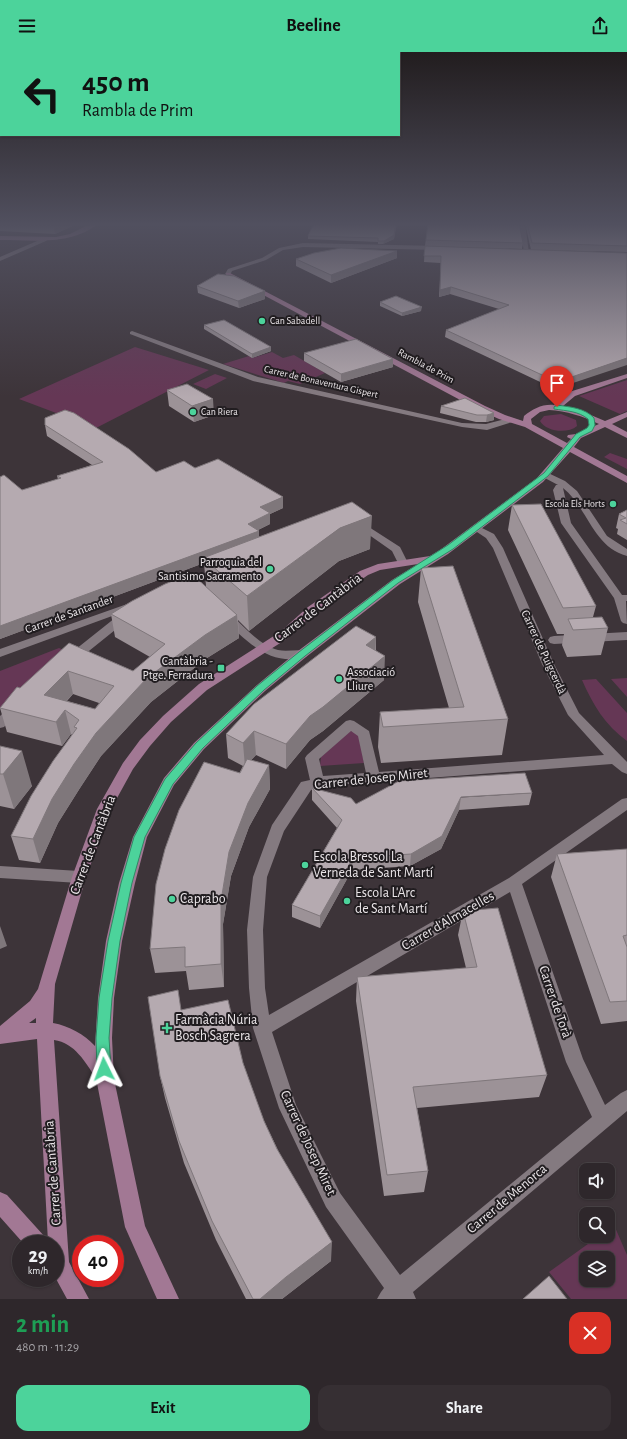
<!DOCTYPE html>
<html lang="en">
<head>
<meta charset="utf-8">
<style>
  :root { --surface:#2e272b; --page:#362f33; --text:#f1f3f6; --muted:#a7a5a9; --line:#494447; --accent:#4cd39b }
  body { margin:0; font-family:"Alegreya Sans",sans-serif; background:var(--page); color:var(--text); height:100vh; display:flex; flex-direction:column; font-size:15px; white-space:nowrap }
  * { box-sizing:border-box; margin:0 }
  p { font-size:13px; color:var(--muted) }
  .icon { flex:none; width:22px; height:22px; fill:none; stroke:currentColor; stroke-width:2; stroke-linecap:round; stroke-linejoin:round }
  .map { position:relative; height:1247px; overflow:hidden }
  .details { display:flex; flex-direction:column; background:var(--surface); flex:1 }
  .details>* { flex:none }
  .guide { position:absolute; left:0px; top:0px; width:400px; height:84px; box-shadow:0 1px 3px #0004,0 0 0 1px var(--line); background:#4cd39b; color:#111; overflow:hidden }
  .fabs { position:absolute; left:579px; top:1111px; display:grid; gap:8px }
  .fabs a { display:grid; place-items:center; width:36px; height:36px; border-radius:8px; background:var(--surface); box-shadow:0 1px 3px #0004,0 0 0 1px var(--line); font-size:20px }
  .speed { position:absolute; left:12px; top:1183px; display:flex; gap:8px; font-size:20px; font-weight:700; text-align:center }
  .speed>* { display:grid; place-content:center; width:52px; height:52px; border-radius:50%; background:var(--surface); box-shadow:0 1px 3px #0004,0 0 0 1px var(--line); line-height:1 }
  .speed small { font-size:10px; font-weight:400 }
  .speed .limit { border:6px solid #d22; background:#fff; color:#111 }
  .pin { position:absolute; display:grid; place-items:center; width:34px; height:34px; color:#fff; margin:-41px -17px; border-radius:50% 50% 50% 0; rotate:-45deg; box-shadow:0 0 4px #0007 }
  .pin .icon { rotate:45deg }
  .me { position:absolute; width:44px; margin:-22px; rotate:357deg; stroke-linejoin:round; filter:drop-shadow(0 0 3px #0008) }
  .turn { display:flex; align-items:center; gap:14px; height:84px; padding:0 16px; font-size:18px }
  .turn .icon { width:52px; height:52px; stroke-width:2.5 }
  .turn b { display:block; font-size:28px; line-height:34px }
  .round { display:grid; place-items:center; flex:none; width:42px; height:42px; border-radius:12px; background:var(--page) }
  .overview { display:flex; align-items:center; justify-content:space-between; height:68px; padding:0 16px }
  h1 { font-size:24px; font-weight:600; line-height:30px; color:#1e9e55 }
  .button { display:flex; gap:8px; margin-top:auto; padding:8px 16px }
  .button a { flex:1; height:46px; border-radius:12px; background:var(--accent); color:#111; font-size:16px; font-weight:600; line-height:46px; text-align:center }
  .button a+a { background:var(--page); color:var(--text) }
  header { display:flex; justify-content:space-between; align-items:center; height:52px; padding:0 16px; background:var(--accent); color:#111; font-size:18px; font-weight:600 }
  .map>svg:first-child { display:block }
  .green { fill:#653755; fill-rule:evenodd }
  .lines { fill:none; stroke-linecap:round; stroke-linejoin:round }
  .street { fill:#847a80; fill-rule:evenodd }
  .secondary { fill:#a27894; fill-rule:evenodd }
  .wall { fill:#9c9297; fill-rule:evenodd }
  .shaded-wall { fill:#7f777b }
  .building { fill:#b5aab0; stroke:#7f777b; fill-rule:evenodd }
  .route { fill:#4cd39b; stroke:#318965 }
  .poi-dot { fill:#4cd39b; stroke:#211d20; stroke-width:1.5 }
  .labels { text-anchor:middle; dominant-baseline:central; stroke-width:4; stroke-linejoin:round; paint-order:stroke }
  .far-poi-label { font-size:10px; fill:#eae5e8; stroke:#211d20; text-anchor:start }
  .far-street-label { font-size:10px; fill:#eae5e8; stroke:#211d20 }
  .poi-label { font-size:12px; fill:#eae5e8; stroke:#211d20; text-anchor:end }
  .street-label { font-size:12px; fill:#eae5e8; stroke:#211d20 }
  .near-street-label { font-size:14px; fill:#eae5e8; stroke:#211d20 }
  .near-poi-label { font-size:14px; fill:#eae5e8; stroke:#211d20; text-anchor:start }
</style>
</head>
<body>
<header><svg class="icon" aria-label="menu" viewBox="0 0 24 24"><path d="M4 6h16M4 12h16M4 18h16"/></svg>Beeline<svg class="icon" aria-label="share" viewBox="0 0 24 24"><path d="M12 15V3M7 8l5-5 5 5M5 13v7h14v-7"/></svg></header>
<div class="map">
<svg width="627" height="1247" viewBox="0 0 627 1247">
  <rect width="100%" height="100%" fill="#3d3439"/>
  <path class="green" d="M135,295L209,318L96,376L19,347Z
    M272,300L283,306L294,303L325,321L300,332L288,329L284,331L223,312L249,304L252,306Z
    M215,322L227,326L206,337L193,332Z
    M627,328V359L620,362L579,344Z
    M561,362L576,368L577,374C568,382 546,380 540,369L544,364Z
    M610,401L627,407V417L604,405Z
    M59,596L69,600L25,633L0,657V619Z
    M627,626V645L611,627Z
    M596,627L627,661V689C605,673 593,653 582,628Z
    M350,679L358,680L364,711L320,714L321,705Z
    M614,1173L627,1203V1247H571L549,1220L599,1184H608V1177ZM586,1206H608V1228H586Z"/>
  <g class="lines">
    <path class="street" d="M519,171H525L529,201L524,200Z
      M44,186L47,188L46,189L0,209V205Z
      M303,191L440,194L443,196L440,198L303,195L283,198L266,208L232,219L230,223L225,222L228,217L262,206L279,196Z
      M132,279L258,325L462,371L486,372L509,366L513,368L512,370L487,378L462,375L253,329L130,282V280Z
      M546,420L565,429L577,439L607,484L627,497V504C593,495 588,456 563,436L571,471L622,543H627V549H626L627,572L623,571L621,569L614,546L561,471L553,438L556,433H558L543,425L541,423Z
      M358,468L400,495L408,511L407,513H399L392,499L355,473L353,471Z
      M476,473L494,482L503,496L554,612L579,661L627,710V722L622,720L612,712L323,734L311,738L284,779L267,825L263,878L265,936L269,963L509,826L622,747L627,746V758L522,832L583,1007L605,1053L621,1041L627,1038V1059L413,1240L416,1247H377L381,1240L384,1236L326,1155L279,1056L253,976L249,936L247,878L253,825L272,773L301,730L310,728L305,706L307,703L346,669L350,668L354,669L369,679L379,720L604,703L568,663L542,612L493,496L486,486L471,476ZM351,679L358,684L366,721L323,724L319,707ZM510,840L566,1010L592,1065L400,1223L340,1141L296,1053L272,980Z
      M130,551L134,552L135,554L134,556L0,605V597Z
      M124,561L130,564L120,574L74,611H66L64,608L66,605L120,562Z
      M226,561L230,562C244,574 259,593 278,598C287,600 297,597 306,599L308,602L306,605C269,615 247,589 222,566L220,564L222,562Z
      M627,580V588L554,592L550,591L548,588L550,585L554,584Z
      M14,653L18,654L20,657L4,675L0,676V664L10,654Z
      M0,814L79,819L84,821L86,825L84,829L79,831L0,826Z"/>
    <path class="secondary" d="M92,171H99C71,194 33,188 0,188V184L56,185L70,182Z
      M226,221H230L485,354L505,363L523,369L524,364C533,357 542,352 554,353L569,340L627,322V326L575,344L563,354L579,358L605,369L627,360V365L612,372L627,380V386L605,375L581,386L574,395L627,424V431L570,400L543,430L448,502L400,532L306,605L265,639L204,697L174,733L147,785L135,831L122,889L114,946L112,986L114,1027L145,1174L179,1247H157L125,1175L96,1026C85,1010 75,991 54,988L69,1210L89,1247H67L55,1225V1192H24L0,1165V1140L7,1143L45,1185L48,1190L37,987L0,992V974L30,949L38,937L72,825L97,757L123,711L140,688L163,664L199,632L280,580L308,555L360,519L378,512L430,504L440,498L537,426L563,396L525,375L499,367L479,358L226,223ZM549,358C567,359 582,364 599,372L576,382L568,383L567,385L571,387L567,391L532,372L531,367L540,360ZM418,512L392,528L298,599L257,633L194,691L164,726L133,785L119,831L106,889L98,946L95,994C84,982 69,974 53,971L55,932L86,825L111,757L133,717L150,694L171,670L207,638L288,586L316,559L368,523L380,518ZM36,966V971H29Z"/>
  </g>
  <path class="wall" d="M0,171H79L55,182L0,179Z
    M314,171H397L394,187L383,192H378V190L308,187V184Z
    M428,171L523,191L522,197L425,194Z
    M525,171H627V200L531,198Z
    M425,194L627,201L555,337L445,285L446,278L499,257L450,242L439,245L441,211L424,210Z
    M397,199V206L331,231L296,214V207Z
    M197,234L265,247L239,256L198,241Z
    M380,250L421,259L402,264L380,254Z
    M204,273L271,295V299L252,306L204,277Z
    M304,301L393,307V315L341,330L304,309Z
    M167,338L214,363L194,370L169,354Z
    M441,354L494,361V368L486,370H476L440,361Z
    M45,373L156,420L195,416L283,456L270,462V472L258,478L259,479V485L370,497L339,509L249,579L238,568L239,586L207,606L151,650L101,704L80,736L58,771L40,811L19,808L11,784L72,683L71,682L62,694L7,680L0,656L69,591L133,619L150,605L115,585L111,562L206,534L204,511L0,587V425L22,438L58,427L57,424L92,413L47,384ZM73,642L99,651L95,657L67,649Z
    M512,453L596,554L593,565L608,576L601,603L567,605L562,593L564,582H557L508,478Z
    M627,458V488L617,482L618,477L616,476L619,462Z
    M421,516L508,667L502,703L381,711L378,695L380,660L449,656L418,550Z
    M376,585V598L384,628L323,679L310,688L286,717L256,703L251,708L269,713L270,737L249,775L231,824L223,872L224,935L189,938L186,919L155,921L150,897L243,714L228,706L226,682Z
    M0,694L32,734L14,757L0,754Z
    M312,736L356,752L532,741L529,753L459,758L441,797L410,814L352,818L320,876L292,865V853L337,776L312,748Z
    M627,797V969L601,972L551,825L557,802Z
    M463,859L547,1023L539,1045L417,1056L428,1119L424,1140L384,1144L356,949L357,925L466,916L458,883Z
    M182,958L243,1011L264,1069L331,1209L282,1247H246L216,1188L184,1111L165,1046L160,1024Z"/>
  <path class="shaded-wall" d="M53,171H79L55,182Z
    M396,171L394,187L383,192L384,189Z
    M397,199V206L331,231V223Z
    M451,235L450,242L439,245L440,238Z
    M265,239V247L239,256L238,249Z
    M422,255L421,259L402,264V261Z
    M271,295V299L252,306V302Z
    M627,306V313L555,337L557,330Z
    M393,307V315L341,330V322Z
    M213,347L214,363L194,370L192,354Z
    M494,361V368L486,370L487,363Z
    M283,445V456L270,462V472L252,481L259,479V490L203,506L204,511L0,587V574L248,472L260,455Z
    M372,464L370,497L339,509L249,579L247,544L340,476Z
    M237,563L239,586L207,606L151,650L101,704L80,736L58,771L40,811L33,787L52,747L74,712L96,681L147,626L205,583Z
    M376,585L375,609L366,593Z
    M385,604L384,628L323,679L310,688L286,717V692L310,664Z
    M68,619L73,642L50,666L44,643Z
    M65,658L71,682L62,694L56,670Z
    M254,679L256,703L245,715L243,691Z
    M22,699L32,734L14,757L3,722Z
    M269,713L270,737L249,775L231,824L223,872L224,935L221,912V849L229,800L248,751Z
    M461,745L459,758L441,797L410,814L411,802Z
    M353,806L352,818L320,876V864Z
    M0,874L7,894L0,897Z
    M332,1190L331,1209L282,1247H260L286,1225Z"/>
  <path class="building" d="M314,171H396L394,183L384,189H378V186L308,184Z
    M428,171H519L523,191L426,188Z
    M527,171H627V194L532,191Z
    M425,194L627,201V306L557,330L446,278L509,253L451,235L440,238L441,204H424Z
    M341,196L397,199L331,223L296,207L314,201Z
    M218,222L234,224L265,239L238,249L197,234Z
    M396,244L422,255L402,261L380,250Z
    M224,268L271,295L252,302L204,273Z
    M356,287L393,307L341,322L304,301Z
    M187,332L213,347L192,354L167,338Z
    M465,346L494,361L487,363H477L441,354Z
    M65,358L74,361L129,397L156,420L184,409L195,416L218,407L283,445L260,455L270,461L248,472L259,479L0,574V425L4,423L22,438L61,426L57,424L103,410L45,373V366Z
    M352,450L372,464L340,476L247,544L203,506Z
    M541,452L596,554L563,556L512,453Z
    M627,458V472L620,468L626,466L619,462Z
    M453,514L508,667L383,675L380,660L464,655L421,516Z
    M190,522H192L237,563L205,583L147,626L96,681L74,712L52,747L33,787L11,784L31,744L53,709L77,676L74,675L79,668L65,658L56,670L0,656L17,635L20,636L69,591L133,619L165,592L111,562L132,549L165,532ZM68,619L114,634L95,657L44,643Z
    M602,565L608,576L573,578L568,567Z
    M356,574L376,585L366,593L385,604L323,655L310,664L286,692L254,679L243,691L226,682L254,652Z
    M0,694L22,699L3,722H0Z
    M247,707L269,713L248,751L229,800L221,849V912L185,915V895L150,897L156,832L165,797L179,758L204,710L240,721Z
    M525,721L532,741L461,745L442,784L411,802L353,806L320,864L292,853L342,768L312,736L351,746L356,752L399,729Z
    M627,797V883L623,884L627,895V949L610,950L557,802Z
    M498,856L547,1023L413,1035L428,1119L387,1123L357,925L477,915L463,859Z
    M178,938L181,958L228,948L243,1011L264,1069L277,1097L332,1190L286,1225L260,1247H253L212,1169L179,1089L160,1024L148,945Z
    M549,1224L567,1247H523Z"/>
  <linearGradient id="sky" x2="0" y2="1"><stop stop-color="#221d1f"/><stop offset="0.5" stop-color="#51505f"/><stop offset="1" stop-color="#51505f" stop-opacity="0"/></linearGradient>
  <rect width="627" height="345" fill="url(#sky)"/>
  <path class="route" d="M557,353C570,355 585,356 594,366L595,373L592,379L580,385L548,424L453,497L398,531L305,604L264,638L203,696L173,732L145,785L132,831L120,889L112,946L109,986L111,1017L109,1022L104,1024L99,1022L97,1017L96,986L99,946L108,889L121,831L134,785L165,727L196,691L257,634L299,600L393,528L448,493L544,421L576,382L587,376L589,373L588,367C578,359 567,359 554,357V355Z"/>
  <g class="poi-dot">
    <circle cx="262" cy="269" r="4"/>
    <circle cx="193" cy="360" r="4"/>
    <circle cx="613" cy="452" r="4"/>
    <circle cx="270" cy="517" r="4"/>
    <rect x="217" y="612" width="8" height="8" rx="2"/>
    <circle cx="339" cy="627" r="4"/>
    <circle cx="305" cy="813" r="4"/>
    <circle cx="172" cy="847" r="4"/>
    <circle cx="347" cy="849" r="4"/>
    <path d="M165 970h4v4h4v4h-4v4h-4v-4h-4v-4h4z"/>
  </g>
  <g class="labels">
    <g class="far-poi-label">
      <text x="270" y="269">Can Sabadell</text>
      <text x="201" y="360">Can Riera</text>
      <text x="605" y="452" text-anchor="end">Escola Els Horts</text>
    </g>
    <g class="far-street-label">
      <text transform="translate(426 314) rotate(28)">Rambla de Prim</text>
      <text transform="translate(321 330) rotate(13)">Carrer de Bonaventura Gispert</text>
    </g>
    <g class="poi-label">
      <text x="262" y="510">Parroquia del<tspan x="262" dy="14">Santisimo Sacramento</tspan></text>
      <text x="213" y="609">Cantàbria -<tspan x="213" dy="14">Ptge. Ferradura</tspan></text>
      <text x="347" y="620" text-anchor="start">Associació<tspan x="347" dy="14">Lliure</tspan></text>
    </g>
    <g class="street-label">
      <text transform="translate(69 562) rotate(-20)">Carrer de Santander</text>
      <text transform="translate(544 600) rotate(65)">Carrer de Puigcerdà</text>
    </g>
    <g class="near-street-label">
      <text transform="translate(318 556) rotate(-37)">Carrer de Cantàbria</text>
      <text transform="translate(371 727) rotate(-6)">Carrer de Josep Miret</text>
      <text transform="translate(93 793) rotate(-69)">Carrer de Cantàbria</text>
      <text transform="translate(448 869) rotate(-30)">Carrer d'Almacelles</text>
      <text transform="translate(555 950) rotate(71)">Carrer de Torà</text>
      <text transform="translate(308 1091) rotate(65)">Carrer de Josep Miret</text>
      <text transform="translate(53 1121) rotate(-94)">Carrer de Cantàbria</text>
      <text transform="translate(507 1147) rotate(-40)">Carrer de Menorca</text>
    </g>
    <g class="near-poi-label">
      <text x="313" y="805">Escola Bressol La<tspan x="313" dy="16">Verneda de Sant Martí</tspan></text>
      <text x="355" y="841">Escola L'Arc<tspan x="355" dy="16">de Sant Martí</tspan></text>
      <text x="180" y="847">Caprabo</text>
      <text x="175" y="968">Farmàcia Núria<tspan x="175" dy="16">Bosch Sagrera</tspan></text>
    </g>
  </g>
</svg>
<div class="fabs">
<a><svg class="icon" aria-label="sound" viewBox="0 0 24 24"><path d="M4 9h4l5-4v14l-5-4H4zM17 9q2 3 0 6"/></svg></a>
<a><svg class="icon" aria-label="search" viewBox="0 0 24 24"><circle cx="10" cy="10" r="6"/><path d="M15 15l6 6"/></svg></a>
<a><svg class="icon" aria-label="layers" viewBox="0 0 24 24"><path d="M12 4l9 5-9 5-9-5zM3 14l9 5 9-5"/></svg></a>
</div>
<div class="speed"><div>29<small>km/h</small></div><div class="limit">40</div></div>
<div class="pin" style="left:557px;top:355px;background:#d93025"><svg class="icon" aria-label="arrive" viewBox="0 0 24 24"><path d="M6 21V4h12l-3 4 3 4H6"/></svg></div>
<svg class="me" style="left:104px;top:1017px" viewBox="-20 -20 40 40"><path d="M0-17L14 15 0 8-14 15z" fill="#4cd39b" stroke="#fff" stroke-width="4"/></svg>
<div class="guide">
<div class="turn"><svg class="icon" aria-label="left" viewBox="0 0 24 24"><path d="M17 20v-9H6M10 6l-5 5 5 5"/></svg><div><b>450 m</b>Rambla de Prim</div></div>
</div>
</div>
<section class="details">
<div class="overview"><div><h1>2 min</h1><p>480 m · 11:29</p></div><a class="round" style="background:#d93025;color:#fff"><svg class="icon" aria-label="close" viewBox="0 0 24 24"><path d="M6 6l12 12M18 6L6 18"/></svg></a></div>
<div class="button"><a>Exit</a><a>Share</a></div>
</section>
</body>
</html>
